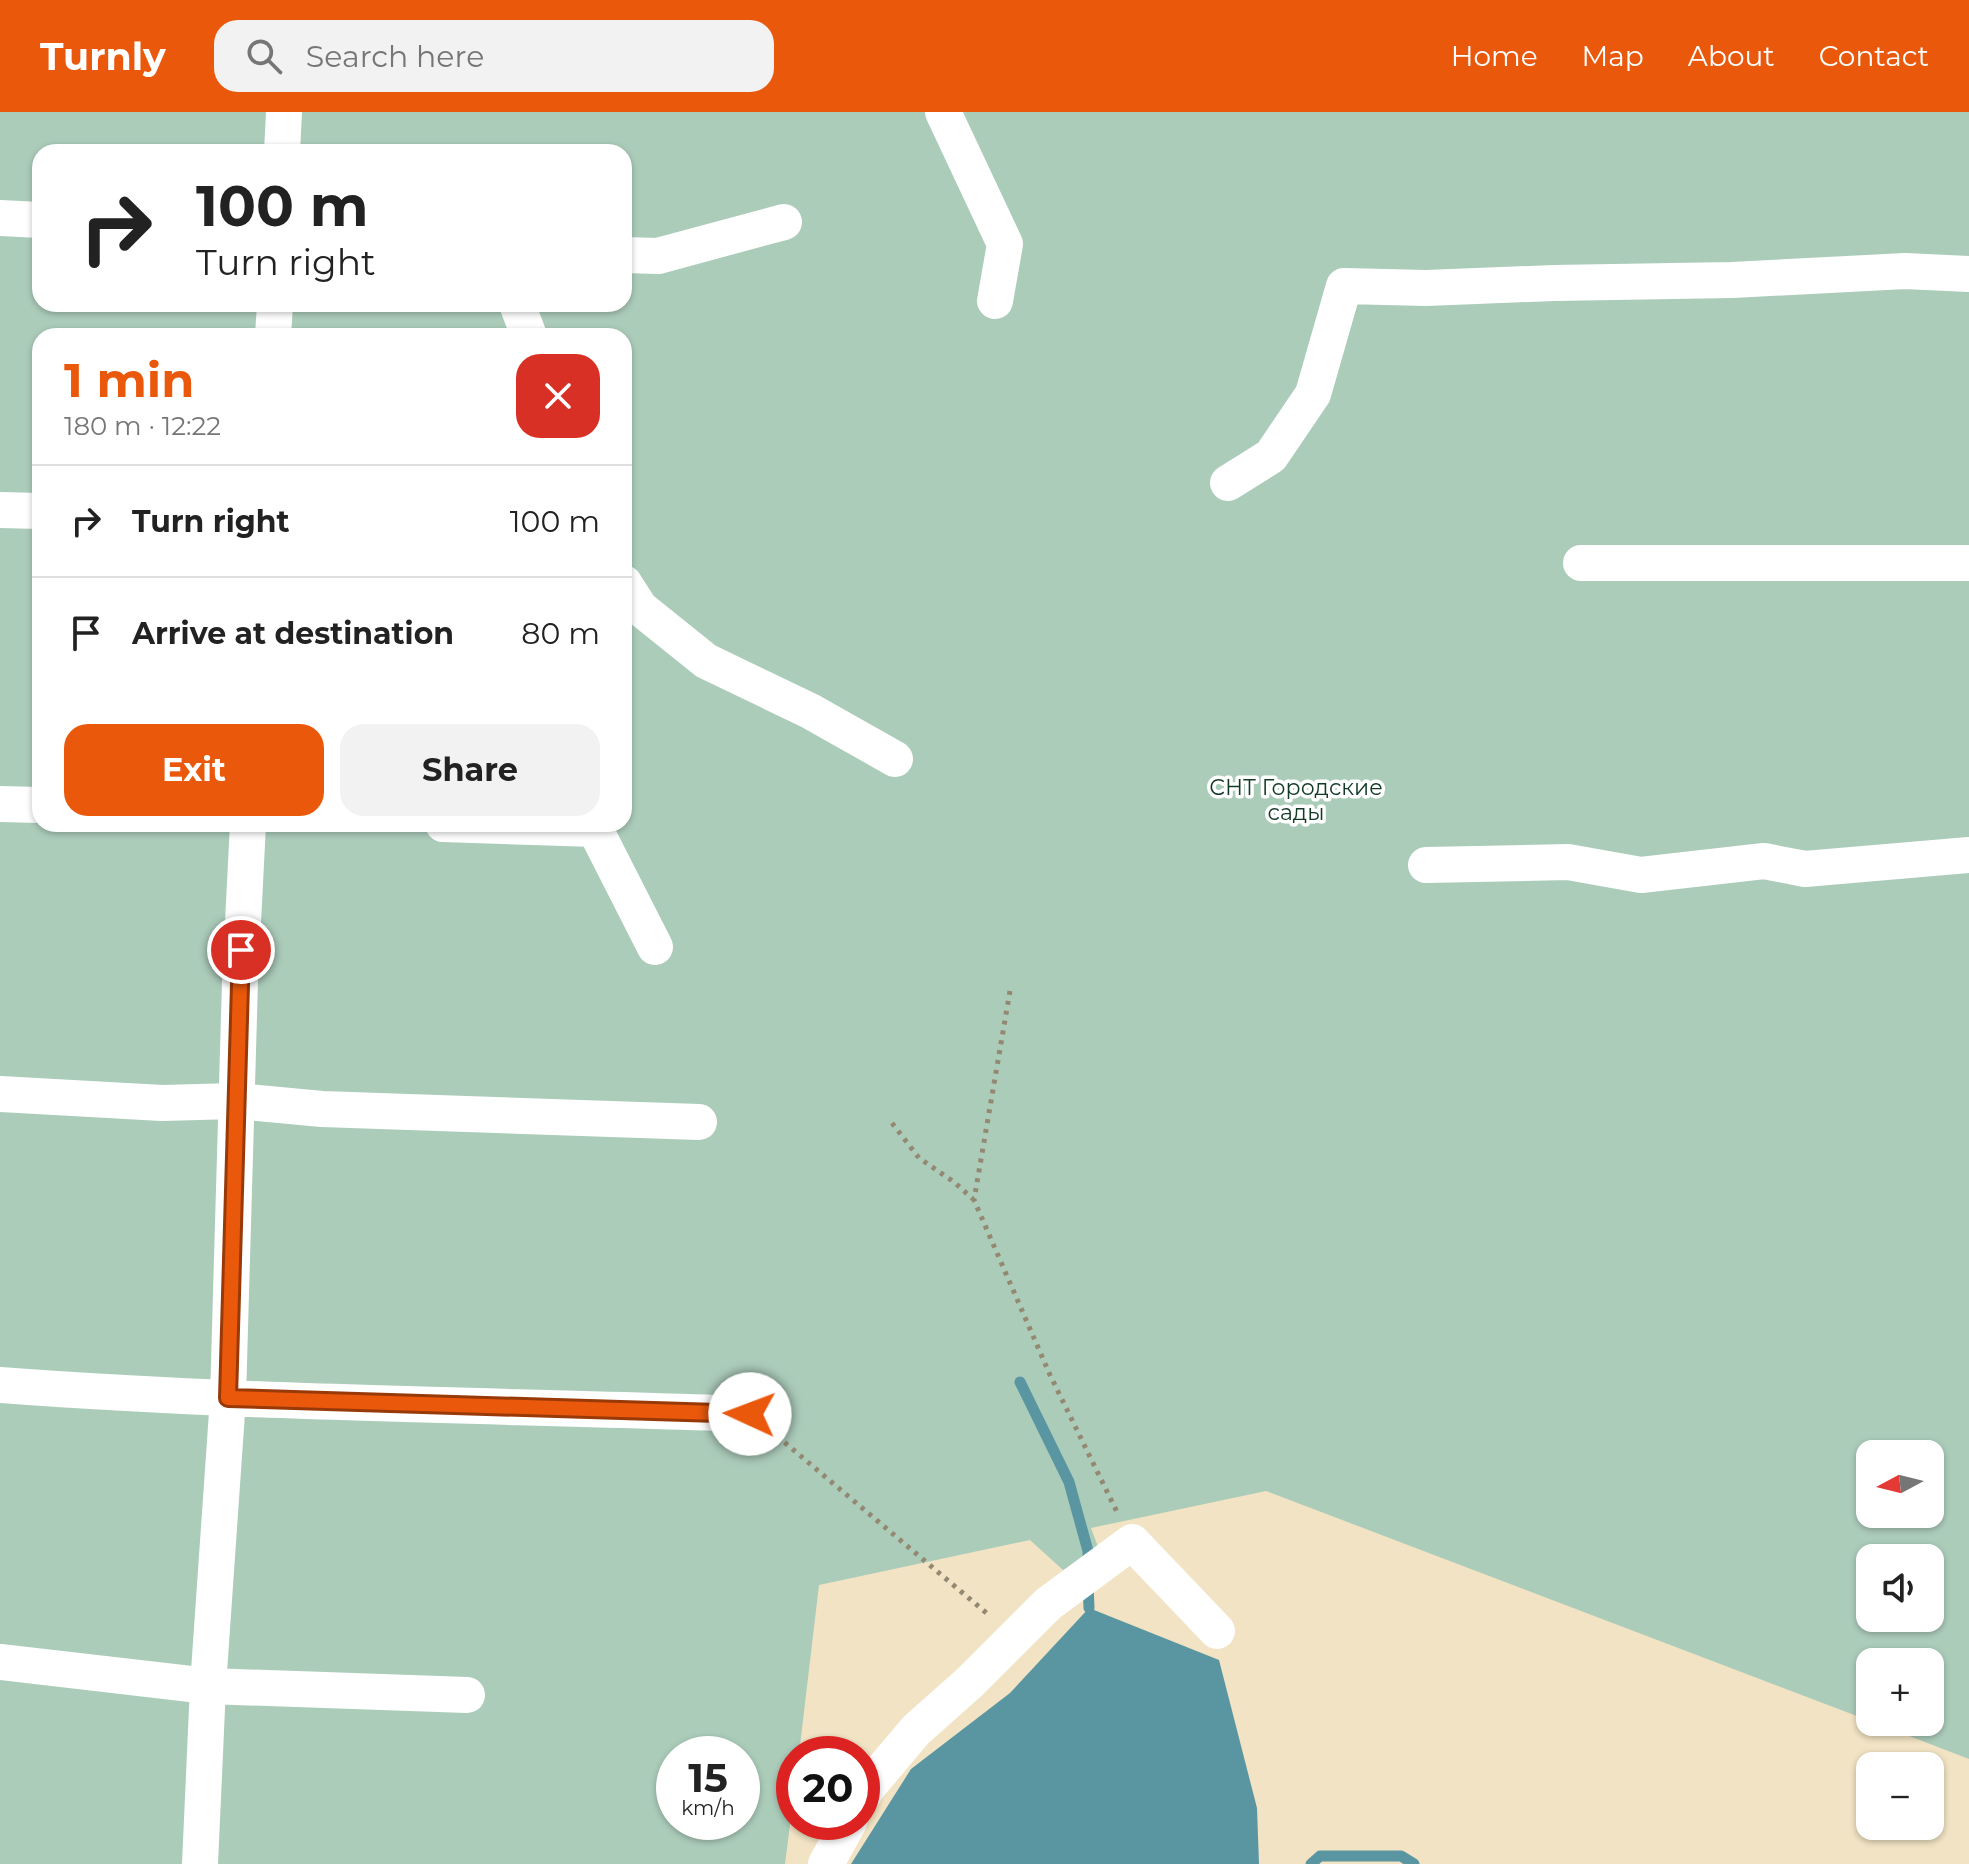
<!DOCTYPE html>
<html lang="en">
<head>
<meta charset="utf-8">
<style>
  :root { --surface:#fff; --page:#f2f2f2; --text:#222; --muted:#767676; --line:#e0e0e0; --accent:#ea580c }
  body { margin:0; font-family:Montserrat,sans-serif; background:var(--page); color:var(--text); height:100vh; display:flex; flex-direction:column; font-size:30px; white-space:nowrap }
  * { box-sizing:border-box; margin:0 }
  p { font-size:26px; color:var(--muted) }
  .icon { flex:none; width:44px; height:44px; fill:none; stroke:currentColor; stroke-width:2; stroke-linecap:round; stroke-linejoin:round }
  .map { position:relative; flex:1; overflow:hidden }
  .side { position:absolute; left:32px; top:216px; width:600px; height:504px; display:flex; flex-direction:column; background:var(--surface); border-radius:24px; box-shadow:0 2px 6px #0004 }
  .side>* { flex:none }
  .top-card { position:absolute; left:32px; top:32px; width:600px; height:168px; border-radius:24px; box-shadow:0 2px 6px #0004; background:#fff; color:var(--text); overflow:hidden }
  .needle { width:52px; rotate:263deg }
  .buttons { position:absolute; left:1856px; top:1328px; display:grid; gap:16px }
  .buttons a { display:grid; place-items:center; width:88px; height:88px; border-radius:16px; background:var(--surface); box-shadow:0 2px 6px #0004; font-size:40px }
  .speed { position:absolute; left:656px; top:1624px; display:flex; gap:16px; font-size:40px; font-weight:700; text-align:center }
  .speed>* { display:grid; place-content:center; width:104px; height:104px; border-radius:50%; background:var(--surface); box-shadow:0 2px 6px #0004; line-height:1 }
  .speed small { font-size:20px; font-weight:400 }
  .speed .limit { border:12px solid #d22; background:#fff; color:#111 }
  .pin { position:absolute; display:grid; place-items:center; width:68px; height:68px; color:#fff; margin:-34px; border:4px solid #fff; border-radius:50%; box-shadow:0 2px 8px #0007 }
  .me { position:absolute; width:88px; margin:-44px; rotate:272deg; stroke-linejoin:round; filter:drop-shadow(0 0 6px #0008) }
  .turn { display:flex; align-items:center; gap:28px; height:168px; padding:0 32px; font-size:36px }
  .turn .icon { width:104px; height:104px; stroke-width:2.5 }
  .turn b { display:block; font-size:56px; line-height:68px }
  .round { display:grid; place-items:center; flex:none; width:84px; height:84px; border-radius:24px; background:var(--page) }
  .overview { display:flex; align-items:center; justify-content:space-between; height:136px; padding:0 32px }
  h1 { font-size:48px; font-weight:700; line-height:60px; color:var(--accent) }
  .button { display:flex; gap:16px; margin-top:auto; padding:16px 32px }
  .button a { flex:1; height:92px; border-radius:24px; background:var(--accent); color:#fff; font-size:32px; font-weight:700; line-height:92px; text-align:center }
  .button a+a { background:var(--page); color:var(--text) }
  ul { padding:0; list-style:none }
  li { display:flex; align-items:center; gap:24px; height:112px; padding:0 32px; border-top:2px solid var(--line) }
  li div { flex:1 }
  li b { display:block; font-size:30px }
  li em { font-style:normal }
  header { display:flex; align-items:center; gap:48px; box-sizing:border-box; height:112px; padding:0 40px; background:var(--accent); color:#fff }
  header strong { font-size:38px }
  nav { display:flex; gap:44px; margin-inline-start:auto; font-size:28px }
  .search { width:560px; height:72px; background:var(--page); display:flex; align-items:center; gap:20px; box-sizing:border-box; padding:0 28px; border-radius:24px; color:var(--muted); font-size:30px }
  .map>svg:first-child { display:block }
  .green { fill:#acccba; fill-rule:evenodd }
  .water { fill:#5a96a2 }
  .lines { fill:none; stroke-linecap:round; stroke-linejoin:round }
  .stream { stroke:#5a96a2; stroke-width:11 }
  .path { stroke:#938973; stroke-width:5; stroke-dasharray:4 6; stroke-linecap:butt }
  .minor { stroke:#fff; stroke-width:36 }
  .route-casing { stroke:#983908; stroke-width:20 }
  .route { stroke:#ea580c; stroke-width:14 }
  .labels { text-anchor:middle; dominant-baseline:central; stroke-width:7; stroke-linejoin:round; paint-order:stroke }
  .park-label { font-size:22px; fill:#113a27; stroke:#fff }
</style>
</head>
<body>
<header>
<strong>Turnly</strong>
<div class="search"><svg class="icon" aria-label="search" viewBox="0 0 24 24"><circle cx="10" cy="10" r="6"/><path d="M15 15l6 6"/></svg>Search here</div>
<nav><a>Home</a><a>Map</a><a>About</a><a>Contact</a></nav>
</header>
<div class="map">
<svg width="1969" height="1752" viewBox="0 0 1969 1752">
  <rect width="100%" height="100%" fill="#f1e3c3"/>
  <path class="green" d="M0,0H1969V1647L1873,1610H1930V1550H1870V1609L1266,1379L1091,1416L1100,1440L1063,1458L1030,1428L819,1473L799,1642H794V1681L785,1752H0ZM40,40H624V192H40ZM40,224H624V712H40ZM1870,1342H1930V1402H1870ZM1870,1446H1930V1506H1870ZM674,1642H742V1710H674Z"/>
  <path class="water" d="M1089,1496L1219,1548L1257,1696L1259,1752H851L911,1657L1010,1581Z"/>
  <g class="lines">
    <path class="stream" d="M1020,1270L1069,1370L1088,1439V1455
      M1088,1472L1089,1496
      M1311,1752L1320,1744H1401L1414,1752"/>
    <path class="path" d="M1010,879L974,1088L1050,1263L1117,1400
      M892,1011L919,1046L954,1070L973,1087
      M777,1324L990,1504"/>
    <path class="minor" d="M943,0L1005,132L995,189
      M282,40L284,0
      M0,106L40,108
      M624,143L658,144L784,110
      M517,192L529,224
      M273,224L275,192
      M1228,371L1271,344L1313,282L1344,174L1426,176L1554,171L1732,168L1905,159L1969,162
      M0,398L40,399
      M1581,451H1969
      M624,471L640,496L706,549L810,599L895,647
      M0,692L40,693
      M443,712L595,717L655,835
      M1426,753L1568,750L1641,763L1764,749L1805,757L1969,743
      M0,982L162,991L236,989L322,997L699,1010
      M0,1273C249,1292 500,1293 750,1302
      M0,1550L208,1574L467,1583
      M862,1685L867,1676L916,1618L970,1570L1048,1492L1132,1430L1217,1519
      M200,1752L208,1574L228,1286L240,869L248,712
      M826,1752L849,1710"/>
  </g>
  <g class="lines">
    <defs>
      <path id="route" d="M241,838L228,1286L750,1302"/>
    </defs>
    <use href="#route" class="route-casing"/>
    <use href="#route" class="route"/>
  </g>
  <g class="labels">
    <g class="park-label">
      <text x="1296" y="675">СНТ Городские<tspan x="1296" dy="25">сады</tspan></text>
    </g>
  </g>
</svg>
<div class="buttons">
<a><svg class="needle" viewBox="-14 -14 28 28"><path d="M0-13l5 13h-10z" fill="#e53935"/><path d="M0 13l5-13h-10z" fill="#767676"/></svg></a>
<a><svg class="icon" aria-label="sound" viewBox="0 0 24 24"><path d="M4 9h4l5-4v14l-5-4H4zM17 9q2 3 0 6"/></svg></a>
<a>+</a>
<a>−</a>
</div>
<div class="speed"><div>15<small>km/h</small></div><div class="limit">20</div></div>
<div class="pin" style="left:241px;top:838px;background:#d93025"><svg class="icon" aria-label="arrive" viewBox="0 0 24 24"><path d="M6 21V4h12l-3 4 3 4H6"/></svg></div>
<svg class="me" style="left:750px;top:1302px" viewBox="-20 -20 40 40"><circle r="19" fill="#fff"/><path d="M0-13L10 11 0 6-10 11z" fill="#ea580c"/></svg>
<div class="top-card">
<div class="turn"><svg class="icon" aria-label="right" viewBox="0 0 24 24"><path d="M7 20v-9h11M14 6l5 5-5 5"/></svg><div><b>100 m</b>Turn right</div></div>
</div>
<section class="side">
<div class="overview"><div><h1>1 min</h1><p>180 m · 12:22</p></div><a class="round" style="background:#d93025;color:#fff"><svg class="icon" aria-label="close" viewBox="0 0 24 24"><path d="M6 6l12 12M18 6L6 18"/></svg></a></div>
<ul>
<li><svg class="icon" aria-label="right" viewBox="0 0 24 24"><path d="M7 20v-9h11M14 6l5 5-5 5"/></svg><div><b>Turn right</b></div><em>100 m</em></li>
<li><svg class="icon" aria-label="arrive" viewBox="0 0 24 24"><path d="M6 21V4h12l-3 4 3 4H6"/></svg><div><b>Arrive at destination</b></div><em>80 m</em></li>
</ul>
<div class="button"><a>Exit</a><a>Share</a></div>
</section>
</div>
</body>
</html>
